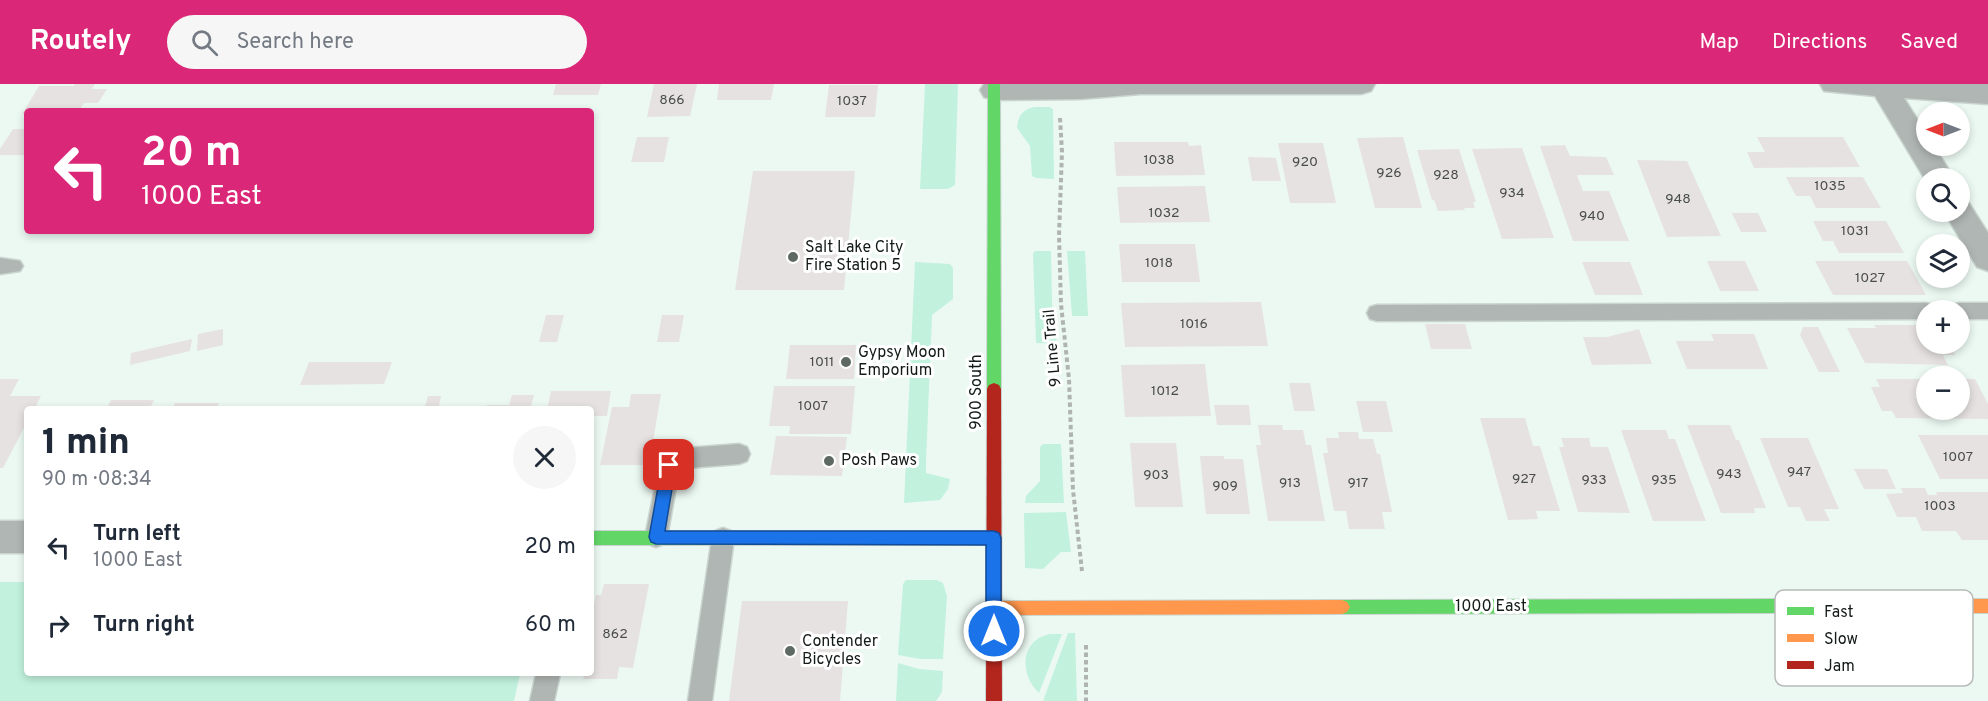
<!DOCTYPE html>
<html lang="en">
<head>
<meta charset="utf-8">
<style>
  :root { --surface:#fff; --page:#f6f6f7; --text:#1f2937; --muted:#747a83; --accent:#db2777 }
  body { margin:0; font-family:Overpass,sans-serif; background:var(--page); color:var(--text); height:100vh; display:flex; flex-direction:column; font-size:22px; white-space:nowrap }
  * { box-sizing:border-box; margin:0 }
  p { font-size:20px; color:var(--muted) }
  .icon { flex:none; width:33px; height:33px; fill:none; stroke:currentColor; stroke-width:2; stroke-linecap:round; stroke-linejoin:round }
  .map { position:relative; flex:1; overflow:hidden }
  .details { position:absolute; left:24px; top:322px; width:570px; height:270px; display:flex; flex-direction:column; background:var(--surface); border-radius:6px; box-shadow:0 3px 9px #0003 }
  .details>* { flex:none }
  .top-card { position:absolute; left:24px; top:24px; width:570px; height:126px; border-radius:6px; box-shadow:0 3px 9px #0003; background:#db2777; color:#fff; overflow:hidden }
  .needle { width:39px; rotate:270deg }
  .buttons { position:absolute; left:1916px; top:18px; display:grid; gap:12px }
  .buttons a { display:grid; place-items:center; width:54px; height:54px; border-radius:50%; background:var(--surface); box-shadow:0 3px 9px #0003; font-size:30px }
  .pin { position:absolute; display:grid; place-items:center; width:51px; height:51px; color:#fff; margin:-26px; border-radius:12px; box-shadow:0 3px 9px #0006 }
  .me { position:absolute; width:66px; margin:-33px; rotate:0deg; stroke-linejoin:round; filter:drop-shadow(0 0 4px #0008) }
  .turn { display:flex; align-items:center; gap:21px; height:126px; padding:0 18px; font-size:27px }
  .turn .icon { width:78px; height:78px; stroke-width:2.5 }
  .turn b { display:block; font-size:42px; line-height:51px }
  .round { display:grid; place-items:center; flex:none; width:63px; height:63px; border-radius:32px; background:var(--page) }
  .summary { display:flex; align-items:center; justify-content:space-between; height:102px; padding:0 18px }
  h1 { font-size:36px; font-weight:800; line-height:45px }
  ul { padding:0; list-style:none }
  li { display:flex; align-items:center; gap:18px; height:78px; padding:0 18px }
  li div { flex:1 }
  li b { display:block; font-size:22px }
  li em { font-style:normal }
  header { display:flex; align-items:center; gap:36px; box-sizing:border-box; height:84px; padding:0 30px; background:var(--accent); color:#fff }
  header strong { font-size:28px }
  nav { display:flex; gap:33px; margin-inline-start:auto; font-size:21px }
  .search { width:420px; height:54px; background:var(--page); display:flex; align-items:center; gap:15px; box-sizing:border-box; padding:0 21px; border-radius:33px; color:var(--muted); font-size:22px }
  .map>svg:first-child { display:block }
  .green { fill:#c2f2de }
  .building { fill:#e7e2e2 }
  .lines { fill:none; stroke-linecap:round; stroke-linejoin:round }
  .lane-casing { stroke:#cad5d0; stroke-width:3 }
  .street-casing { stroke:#cad5d0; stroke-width:3 }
  .fast-casing { stroke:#cad5d0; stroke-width:2 }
  .slow-casing { stroke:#cad5d0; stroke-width:2 }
  .jam-casing { stroke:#cad5d0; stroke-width:2 }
  .path { stroke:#afb4b2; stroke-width:4; stroke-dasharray:4.5 3; stroke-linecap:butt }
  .lane { fill:#b0b6b3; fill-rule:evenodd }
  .street { fill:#b0b6b3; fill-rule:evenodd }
  .fast { fill:#63d668; fill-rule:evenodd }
  .slow { fill:#ff974d; fill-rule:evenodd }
  .jam { fill:#b3261e; fill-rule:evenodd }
  .route { fill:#1a73e8; stroke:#114b97; stroke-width:1.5 }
  .poi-dot { fill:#5f6964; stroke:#fff; stroke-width:2 }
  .labels { text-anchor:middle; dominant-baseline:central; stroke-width:6; stroke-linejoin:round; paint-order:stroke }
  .number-label { font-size:14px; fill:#484d4a }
  .poi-label { font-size:16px; fill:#131b17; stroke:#fff; text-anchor:start }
  .street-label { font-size:16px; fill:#131b17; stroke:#fff }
  .key { fill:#fff; stroke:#b8bbb9; stroke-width:1.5 }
  .key-label { font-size:16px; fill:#131b17 }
</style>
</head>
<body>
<header>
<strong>Routely</strong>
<div class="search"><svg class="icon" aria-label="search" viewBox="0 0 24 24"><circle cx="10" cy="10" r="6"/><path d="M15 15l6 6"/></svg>Search here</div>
<nav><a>Map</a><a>Directions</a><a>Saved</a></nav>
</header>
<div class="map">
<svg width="1988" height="617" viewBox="0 0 1988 617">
  <rect width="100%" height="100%" fill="#ecf9f3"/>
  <path class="green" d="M925,0H958L955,101L948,105H920Z
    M1034,23H1049L1053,25L1054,95L1036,94L1032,92L1030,62L1017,44C1018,32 1022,26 1034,23Z
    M1035,167H1051L1052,219L1057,260L1036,259L1033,170Z
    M1067,167H1085L1088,232H1072Z
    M915,178L950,180L953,184V215L932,231L926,378V389L950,395L948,405L940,416L904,419Z
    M1043,360H1061L1064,419H1025L1026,412L1040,397V363Z
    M1066,428L1071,468H1061L1043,485L1025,484L1024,429Z
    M906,496H937L943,499L947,512L943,575H920L898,571L903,500Z
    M0,498H27V590H520L514,617H0Z
    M1068,549H1075L1077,617H1043Z
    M1050,550H1062L1039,609C1019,590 1020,556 1050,550Z
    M898,579L919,585L943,587L942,608L936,617H896Z"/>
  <path class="building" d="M74,0H95L92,5H107L98,19H84L79,27H27V30H22L39,2H74Z
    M556,0H601L598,11H553Z
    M654,0H697L690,32L647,33Z
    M719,0H774L771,16H717Z
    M829,1H878L875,33H825Z
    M13,45H27V71H0V65Z
    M637,53H669L664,78H631Z
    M1403,53L1422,124H1375L1357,54Z
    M1757,53H1843L1860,83L1754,84L1747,68H1765Z
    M1114,58H1188L1189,62L1201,61L1205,91L1116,92Z
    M1278,59H1323L1336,119H1290Z
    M1565,61L1570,72L1606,73L1614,91H1577L1583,107H1609L1629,157H1573L1540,62Z
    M1522,64L1554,154L1502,155L1472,65Z
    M1459,65L1476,118H1473L1475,124H1464L1465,126L1438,127L1434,116H1432L1417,66Z
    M1248,73L1276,74L1281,97H1252Z
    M1637,76L1687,77L1721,152L1667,153Z
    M753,87H855L844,206H735Z
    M1786,93H1863L1881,124H1816L1810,112H1796Z
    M1205,102L1210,138L1120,139L1117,103Z
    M1732,129H1758L1767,148H1741Z
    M1813,137H1886L1904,169H1839L1833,157H1823Z
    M1119,160H1195L1200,198H1122Z
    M1707,177H1745L1759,207H1720Z
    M1815,177H1907L1926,211H1833Z
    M1582,178H1630L1643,211H1595Z
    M1261,218L1268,262L1125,263L1121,219Z
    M546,231H564L557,258H539Z
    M662,231H684L679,258H657Z
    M1425,240H1465L1472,265H1431Z
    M1874,241H1926V260H1949L1955,271H1943L1948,281L1865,279L1847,244H1876Z
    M1803,243H1818L1840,288H1819L1800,251Z
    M223,245V261L197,267L198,250Z
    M1639,245L1652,280L1592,281L1583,253H1607Z
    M1711,250H1754L1768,285H1687L1676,257H1714Z
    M192,255L190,267L130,281L131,269Z
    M790,261H856L854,295H786Z
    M309,278H392L384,300L300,301Z
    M1205,280L1211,332L1125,333L1121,281Z
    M0,295H19L10,312H41L34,326H27V338L3,384H0Z
    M1876,295H1926V326H1959V295H1975L1988,320V335L1896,334L1892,327H1882L1871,303H1880Z
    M1289,299H1310L1315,327H1294Z
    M774,302H855L851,350H789L790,342H769Z
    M551,307H611L607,332H591V326H547Z
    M631,310H661L649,381H600L612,323H629Z
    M512,311H534L530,326H486L487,321H509Z
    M428,312H441L439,322H468L467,326H424Z
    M111,316H154L149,326H106Z
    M1356,317H1386L1393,348H1363Z
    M175,319H219L216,326H172Z
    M1214,321H1249L1251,341H1217Z
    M230,323H275L274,326H229Z
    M1480,334H1525L1533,362H1540L1560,427H1536L1538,435L1508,436Z
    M1258,341H1282L1283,346H1303L1306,361H1311L1325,437H1268L1256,361H1261Z
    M1687,341H1730L1736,356H1739L1766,424H1754L1755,429H1721Z
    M1621,346H1666L1669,355H1675L1706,437H1653Z
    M1338,348H1358L1359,355H1373L1377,370H1380L1392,428H1382L1385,445H1349L1346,427H1334L1323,369H1328L1326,354H1339Z
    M1918,351H1988V395H1940Z
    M776,352L847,353L842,392L770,391Z
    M1561,354H1589L1591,363H1608L1630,429L1578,428L1559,363H1564Z
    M1760,354H1808L1839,425H1824L1830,437H1806L1800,423H1788Z
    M1130,359H1176L1183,423H1135Z
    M1200,372H1224V375H1243L1250,430H1206Z
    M1854,385H1887L1896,405H1864Z
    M1901,404H1925L1928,411H1937L1936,408H1988V456H1962L1956,447H1922L1916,433H1897L1886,410L1903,409Z
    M604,500H649L633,584L619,583L617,595H583L585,590H591V538L596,511H601Z
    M742,517H848L840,617H729Z"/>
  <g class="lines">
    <defs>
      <path id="lane" d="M0,174L20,177L23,182L20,187L0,190Z
        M1926,219L1933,221L1936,226H1926V235L1377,237L1370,235L1367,229L1370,223L1377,221Z
        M1959,219H1988V235H1959V226H1949L1952,221Z
        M739,360L747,363L750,370L747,377L739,380L688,384L679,387L667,453L664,460L656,463L648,460L645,453L661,374L687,364Z
        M723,444L731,447L734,454L712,617H688L712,454L715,447Z
        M536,590H560L554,617H530Z"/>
      <path id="street" d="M984,0H1375L1371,7L1361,10H1141L1080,15L994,16L984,13L980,6Z
        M1820,0H1988V20L1904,14L1926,49V62H1934L1954,94H1926V97L1875,12L1824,7Z
        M1959,116L1969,119L1988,149V187L1977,183L1944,128H1959Z
        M0,437H27V469H0Z"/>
      <path id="fast" d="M988,0H1000L1001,305L999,309H989L987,305Z
        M591,447H888L893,449L895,454L893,459L888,461H591Z
        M1821,515L1826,517L1829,522L1826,527L1821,529L1342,530L1337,528L1334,523L1337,518L1342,516Z"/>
      <path id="slow" d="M888,447H994L999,449L1001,454L999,459L994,461H888L883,459L881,454L883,449Z
        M1821,515H1988V529H1821L1816,527L1813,522L1816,517Z
        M1342,516L1347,518L1350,523L1347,528L1342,530L994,531L989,529L986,524L989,519L994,517Z"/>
      <path id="jam" d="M994,299L999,301L1001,305L1002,617H986L987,305L989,301Z"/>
    </defs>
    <use href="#lane" class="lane-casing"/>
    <use href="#street" class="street-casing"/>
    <use href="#fast" class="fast-casing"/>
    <use href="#slow" class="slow-casing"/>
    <use href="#jam" class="jam-casing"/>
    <path class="path" d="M1060,34L1062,68L1059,151L1061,220L1069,295L1073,406L1082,487
      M1086,561V617"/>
    <use href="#lane" class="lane"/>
    <use href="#street" class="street"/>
    <use href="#fast" class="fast"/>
    <use href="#slow" class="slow"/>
    <use href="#jam" class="jam"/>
  </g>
  <path class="route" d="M669,375L674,376L676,381L665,447H994L999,449L1001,454V547L999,553L994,555L988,553L986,547V461L656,460L651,458L649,453L662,381L664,376Z"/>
  <g class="poi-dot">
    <circle cx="793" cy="173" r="6"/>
    <circle cx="846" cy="278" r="6"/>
    <circle cx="829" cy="377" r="6"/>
    <circle cx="790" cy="567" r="6"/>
  </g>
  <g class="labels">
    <g class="number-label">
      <text x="672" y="16">866</text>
      <text x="852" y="17">1037</text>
      <text x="1159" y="76">1038</text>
      <text x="1305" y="78">920</text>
      <text x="1389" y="89">926</text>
      <text x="1446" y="91">928</text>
      <text x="1830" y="102">1035</text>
      <text x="1512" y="109">934</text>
      <text x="1678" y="115">948</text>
      <text x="1164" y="129">1032</text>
      <text x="1592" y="132">940</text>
      <text x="1855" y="147">1031</text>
      <text x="1159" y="179">1018</text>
      <text x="1870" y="194">1027</text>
      <text x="1194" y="240">1016</text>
      <text x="822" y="278">1011</text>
      <text x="1165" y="307">1012</text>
      <text x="813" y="322">1007</text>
      <text x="1958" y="373">1007</text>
      <text x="1799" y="388">947</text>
      <text x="1729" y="390">943</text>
      <text x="1156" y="391">903</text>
      <text x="1524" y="395">927</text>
      <text x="1594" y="396">933</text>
      <text x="1664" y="396">935</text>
      <text x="1290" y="399">913</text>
      <text x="1358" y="399">917</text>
      <text x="1225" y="402">909</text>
      <text x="1940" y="422">1003</text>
      <text x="615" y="550">862</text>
    </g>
    <g class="poi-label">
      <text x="805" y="164">Salt Lake City<tspan x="805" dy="18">Fire Station 5</tspan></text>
      <text x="858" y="269">Gypsy Moon<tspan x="858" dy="18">Emporium</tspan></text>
      <text x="841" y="377">Posh Paws</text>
      <text x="802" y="558">Contender<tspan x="802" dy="18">Bicycles</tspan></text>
    </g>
    <g class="street-label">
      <text transform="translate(1053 264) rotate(-95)">9 Line Trail</text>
      <text transform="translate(977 308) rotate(-90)">900 South</text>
      <text x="1491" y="523">1000 East</text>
    </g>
  </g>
  <rect x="1775" y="506" width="198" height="96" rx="9" class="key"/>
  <rect x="1787" y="523" width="27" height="8" fill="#63d668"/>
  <rect x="1787" y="550" width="27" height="8" fill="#ff974d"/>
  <rect x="1787" y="577" width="27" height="8" fill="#b3261e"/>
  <g class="key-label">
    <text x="1824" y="533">Fast</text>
    <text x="1824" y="560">Slow</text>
    <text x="1824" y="587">Jam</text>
  </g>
</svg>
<div class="buttons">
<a><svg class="needle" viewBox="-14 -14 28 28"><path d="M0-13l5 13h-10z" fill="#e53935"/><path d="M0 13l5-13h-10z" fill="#747a83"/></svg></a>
<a><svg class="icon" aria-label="search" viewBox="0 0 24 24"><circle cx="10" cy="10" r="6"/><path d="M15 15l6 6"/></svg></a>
<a><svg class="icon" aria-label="layers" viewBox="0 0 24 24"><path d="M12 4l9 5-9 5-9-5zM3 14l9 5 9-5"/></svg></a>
<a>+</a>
<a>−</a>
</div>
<div class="pin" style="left:669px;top:381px;background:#d93025"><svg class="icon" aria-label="arrive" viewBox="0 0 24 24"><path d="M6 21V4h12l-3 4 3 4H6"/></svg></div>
<svg class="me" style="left:994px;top:547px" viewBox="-20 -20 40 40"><circle r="17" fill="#1a73e8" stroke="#fff" stroke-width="3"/><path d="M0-11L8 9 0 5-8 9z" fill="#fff"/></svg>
<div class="top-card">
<div class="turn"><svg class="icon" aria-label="left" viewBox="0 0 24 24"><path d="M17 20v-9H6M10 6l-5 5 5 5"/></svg><div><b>20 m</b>1000 East</div></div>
</div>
<section class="details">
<div class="summary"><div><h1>1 min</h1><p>90 m · 08:34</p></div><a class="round"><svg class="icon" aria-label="close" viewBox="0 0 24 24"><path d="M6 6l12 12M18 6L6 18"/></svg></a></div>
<ul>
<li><svg class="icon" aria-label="left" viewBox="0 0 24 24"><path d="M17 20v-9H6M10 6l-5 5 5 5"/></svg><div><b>Turn left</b><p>1000 East</p></div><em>20 m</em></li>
<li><svg class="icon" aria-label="right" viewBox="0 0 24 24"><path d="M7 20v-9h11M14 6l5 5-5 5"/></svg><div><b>Turn right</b></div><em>60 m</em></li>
</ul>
</section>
</div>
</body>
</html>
